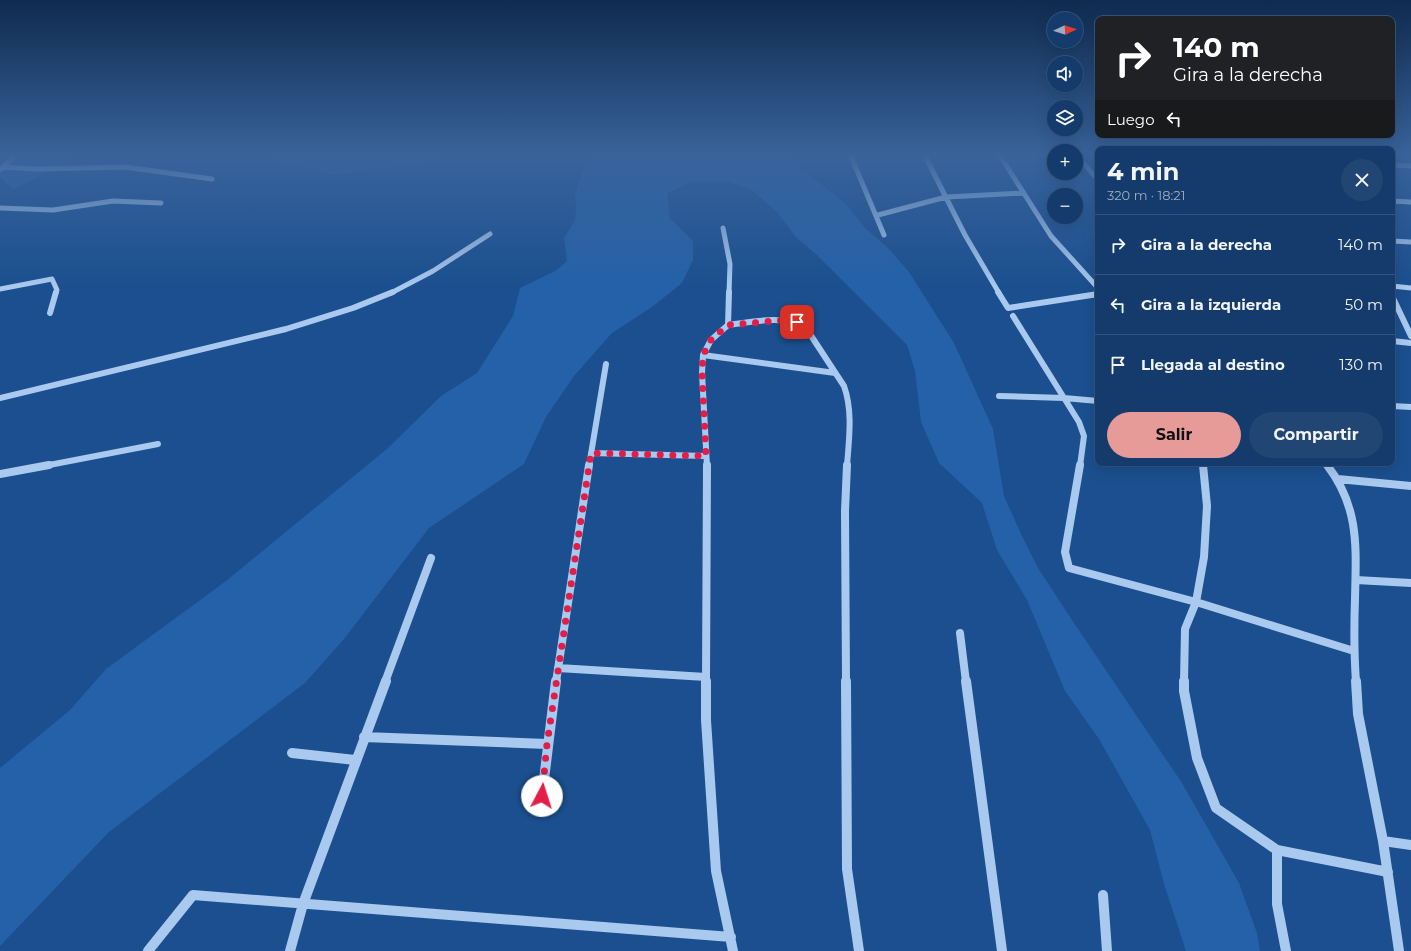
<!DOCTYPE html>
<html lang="es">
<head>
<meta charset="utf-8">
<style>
  :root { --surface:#143b6b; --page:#214673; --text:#f1f3f6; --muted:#9dadc1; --line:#33557e; --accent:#e69b98 }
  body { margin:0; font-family:Montserrat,sans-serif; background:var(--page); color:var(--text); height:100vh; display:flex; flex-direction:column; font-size:15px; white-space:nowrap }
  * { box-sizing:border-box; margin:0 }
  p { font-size:13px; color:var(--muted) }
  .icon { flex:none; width:22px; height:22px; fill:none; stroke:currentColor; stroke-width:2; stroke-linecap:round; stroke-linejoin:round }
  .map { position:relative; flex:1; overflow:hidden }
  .details { position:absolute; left:1095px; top:146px; width:300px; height:320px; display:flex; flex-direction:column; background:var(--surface); border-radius:8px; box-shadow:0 4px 16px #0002,0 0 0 1px var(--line) }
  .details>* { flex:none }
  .banner { position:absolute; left:1095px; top:16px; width:300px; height:122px; border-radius:8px; box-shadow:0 4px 16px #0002,0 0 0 1px var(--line); background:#202124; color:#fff; overflow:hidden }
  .needle { width:26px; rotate:86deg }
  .buttons { position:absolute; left:1047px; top:12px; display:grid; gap:8px }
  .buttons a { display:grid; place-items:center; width:36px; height:36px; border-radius:50%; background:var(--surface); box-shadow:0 4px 16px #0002,0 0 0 1px var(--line); font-size:20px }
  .pin { position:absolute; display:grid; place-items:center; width:34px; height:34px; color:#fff; margin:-17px; border-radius:8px; box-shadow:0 2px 6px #0006 }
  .me { position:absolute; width:44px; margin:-22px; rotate:5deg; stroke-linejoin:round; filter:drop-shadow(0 0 3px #0008) }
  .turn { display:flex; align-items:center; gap:14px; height:84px; padding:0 12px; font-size:18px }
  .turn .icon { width:52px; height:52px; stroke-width:2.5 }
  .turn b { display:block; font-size:28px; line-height:34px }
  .then { display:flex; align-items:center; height:38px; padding:0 12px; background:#0003; gap:8px; font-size:15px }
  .round { display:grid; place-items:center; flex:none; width:42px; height:42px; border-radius:21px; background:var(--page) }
  .summary { display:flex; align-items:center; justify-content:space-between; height:68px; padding:0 12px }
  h1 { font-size:24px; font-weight:700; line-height:30px }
  .primary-button { display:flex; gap:8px; margin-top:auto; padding:8px 12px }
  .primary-button a { flex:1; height:46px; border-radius:24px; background:var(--accent); color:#111; font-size:16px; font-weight:700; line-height:46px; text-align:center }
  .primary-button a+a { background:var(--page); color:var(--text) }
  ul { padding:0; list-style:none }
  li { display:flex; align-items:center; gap:12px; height:60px; padding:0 12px; border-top:1px solid var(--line) }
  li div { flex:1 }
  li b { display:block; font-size:15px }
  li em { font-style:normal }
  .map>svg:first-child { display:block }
  .green { fill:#2461a8 }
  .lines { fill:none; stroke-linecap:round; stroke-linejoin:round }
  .minor-far3 { stroke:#a9c9ee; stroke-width:5 }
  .minor-far2 { stroke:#a9c9ee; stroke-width:6 }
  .minor-far1 { stroke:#a9c9ee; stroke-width:8 }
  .minor { stroke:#a9c9ee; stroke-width:10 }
  .route { stroke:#e11d48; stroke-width:7; stroke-dasharray:0 12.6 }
</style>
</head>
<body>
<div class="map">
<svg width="1411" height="951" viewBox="0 0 1411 951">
  <rect width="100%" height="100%" fill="#1b4f8f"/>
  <path class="green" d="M7,154H79L63,164L13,189L0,177V161Z
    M250,154H461L401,166L331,175L278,159Z
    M598,154H779L789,159L847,205L865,228L888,248L909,272L954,343L993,429L1004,496L1023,538L1038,568L1072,620L1182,783L1239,883L1257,933L1260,951H1186L1164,884L1150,830L1099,739L1065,691L1027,600L997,550L982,503L939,463L921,422L915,371L907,345L818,256L795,236L777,212L752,190L729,182L691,181L667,194L670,218L693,241V260L682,283L652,307L612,333L574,376L546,417L524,464L429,528L344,639L305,683L109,832L0,946V768L70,710L106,669L226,581L388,448L441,396L477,373L513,316L520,288L557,270L567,261L564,238L575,220L576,207L575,194L583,172Z"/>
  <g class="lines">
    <path class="minor-far3" d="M850,154L884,235
      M924,154L965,235L999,293
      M999,154L1051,236L1098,288
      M1076,154L1098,180
      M1392,165L1411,166
      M3,167L37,169L125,167L212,179
      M1,169L17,154
      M1392,201L1410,202
      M0,208L53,210L113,201L161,203
      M878,215L946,197L1024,193
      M723,228L730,264L729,293
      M1392,241L1411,242
      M1392,286L1411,288
      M0,289L52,279L57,290L56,293
      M391,293L433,271L490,234"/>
    <path class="minor-far2" d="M998,292L1008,308L1098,294
      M1392,296L1411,336
      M50,313L56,292
      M1013,316L1079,422L1084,436L1080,466
      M728,325C753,322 783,314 806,328L844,386C853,411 849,439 847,466
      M1392,341L1411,343
      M703,355L835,373
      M999,396L1064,398L1098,401
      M0,398L286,329L353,308L393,292
      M1392,406L1411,407
      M591,453L706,456
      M1203,463V466
      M1326,463L1328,466
      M44,466L158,444
      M589,466L606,364
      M707,466L702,373L703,355L711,340L728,325L729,292"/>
    <path class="minor-far1" d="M1080,465L1065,552L1069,568L1196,602L1354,651
      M1327,465C1360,508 1356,548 1355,599C1354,627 1354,654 1356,682
      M0,474L49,465
      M1338,479L1411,486
      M1356,580L1411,583
      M960,633L966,682
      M558,668L706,677
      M385,682L431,558
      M556,682L589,465
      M706,682L707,465
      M846,682L845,511L847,465
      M1184,682L1185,629L1196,602L1204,557L1207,506L1203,465"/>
    <path class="minor" d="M706,681V720L716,871L733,951
      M846,681L847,869L859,951
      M966,681L1002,951
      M1184,681V691L1197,758L1216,808L1277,850L1388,872
      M1356,681L1358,714L1383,841L1399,951
      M364,737L547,744
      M292,753L355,760
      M542,796L556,681
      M1383,841L1411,845
      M1277,850V904L1286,951
      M1103,895L1107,951
      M148,951L193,895L731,937
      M290,951L303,904L386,681"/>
  </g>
  <linearGradient id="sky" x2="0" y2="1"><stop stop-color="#0f2b4f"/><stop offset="0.54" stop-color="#39639b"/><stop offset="1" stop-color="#39639b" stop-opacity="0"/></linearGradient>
  <rect width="1411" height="287" fill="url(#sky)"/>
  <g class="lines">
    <path class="route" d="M542,796L547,744L591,453L706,456L702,373L703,355L711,340L728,325L786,320L797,322"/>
  </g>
</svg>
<div class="buttons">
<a><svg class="needle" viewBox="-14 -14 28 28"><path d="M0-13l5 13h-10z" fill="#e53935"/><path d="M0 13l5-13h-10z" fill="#9dadc1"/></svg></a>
<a><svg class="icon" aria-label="sound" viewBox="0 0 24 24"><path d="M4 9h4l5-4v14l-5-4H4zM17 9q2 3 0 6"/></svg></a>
<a><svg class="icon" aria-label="layers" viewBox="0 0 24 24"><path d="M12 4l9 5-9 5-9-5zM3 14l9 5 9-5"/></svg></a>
<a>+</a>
<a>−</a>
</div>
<div class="pin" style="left:797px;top:322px;background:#d93025"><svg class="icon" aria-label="arrive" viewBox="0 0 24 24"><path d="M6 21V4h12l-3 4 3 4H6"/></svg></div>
<svg class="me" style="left:542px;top:796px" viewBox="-20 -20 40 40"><circle r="19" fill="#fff"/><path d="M0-13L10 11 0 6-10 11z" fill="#e11d48"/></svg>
<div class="banner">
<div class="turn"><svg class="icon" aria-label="right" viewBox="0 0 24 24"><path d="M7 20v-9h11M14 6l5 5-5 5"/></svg><div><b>140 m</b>Gira a la derecha</div></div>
<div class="then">Luego<svg class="icon" aria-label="left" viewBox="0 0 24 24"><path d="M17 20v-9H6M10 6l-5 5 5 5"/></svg></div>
</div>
<section class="details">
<div class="summary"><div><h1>4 min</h1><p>320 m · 18:21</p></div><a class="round"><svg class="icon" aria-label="close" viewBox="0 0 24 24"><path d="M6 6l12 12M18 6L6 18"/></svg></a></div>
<ul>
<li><svg class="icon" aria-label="right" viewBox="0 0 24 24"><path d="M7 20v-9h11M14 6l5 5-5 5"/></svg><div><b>Gira a la derecha</b></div><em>140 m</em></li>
<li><svg class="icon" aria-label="left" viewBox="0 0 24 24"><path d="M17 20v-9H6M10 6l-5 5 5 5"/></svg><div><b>Gira a la izquierda</b></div><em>50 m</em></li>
<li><svg class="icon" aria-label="arrive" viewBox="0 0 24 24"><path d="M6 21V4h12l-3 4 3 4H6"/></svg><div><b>Llegada al destino</b></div><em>130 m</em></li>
</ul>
<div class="primary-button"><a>Salir</a><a>Compartir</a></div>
</section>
</div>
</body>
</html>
